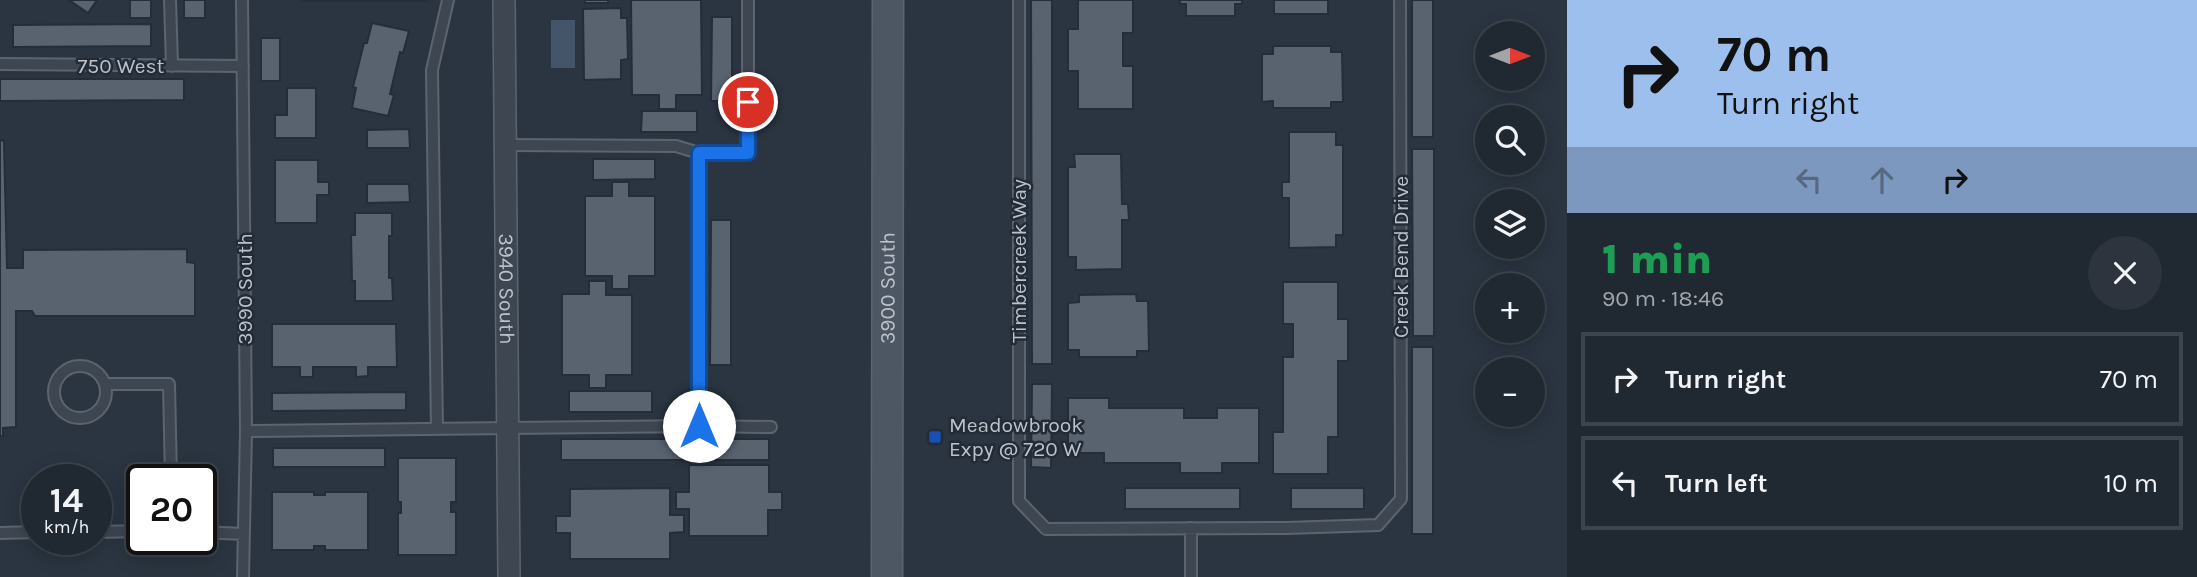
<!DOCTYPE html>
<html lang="en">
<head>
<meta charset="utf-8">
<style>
  :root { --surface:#202831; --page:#2d343d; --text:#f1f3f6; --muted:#a2a6ab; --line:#3d444d }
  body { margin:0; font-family:Karla,sans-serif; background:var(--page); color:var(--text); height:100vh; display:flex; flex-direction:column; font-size:26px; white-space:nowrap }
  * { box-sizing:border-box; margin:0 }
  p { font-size:23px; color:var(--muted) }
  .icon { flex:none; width:38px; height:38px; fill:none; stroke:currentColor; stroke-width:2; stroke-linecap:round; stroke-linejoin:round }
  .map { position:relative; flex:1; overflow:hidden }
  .panel { display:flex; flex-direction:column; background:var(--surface); width:630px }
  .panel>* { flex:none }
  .top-card { background:#9dbfee; color:#111; overflow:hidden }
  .needle { width:46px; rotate:90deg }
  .buttons { position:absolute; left:1475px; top:21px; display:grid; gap:14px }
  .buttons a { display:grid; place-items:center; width:70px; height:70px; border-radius:50%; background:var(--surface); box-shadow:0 4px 18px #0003,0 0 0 2px var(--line); font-size:35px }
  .speed { position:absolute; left:21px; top:464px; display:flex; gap:14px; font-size:35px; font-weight:700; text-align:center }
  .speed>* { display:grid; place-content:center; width:91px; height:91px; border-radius:50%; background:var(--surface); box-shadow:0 4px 18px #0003,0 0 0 2px var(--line); line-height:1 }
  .speed small { font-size:18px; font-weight:400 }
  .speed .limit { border:4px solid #111; border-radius:10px; background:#fff; color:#111 }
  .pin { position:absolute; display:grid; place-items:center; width:60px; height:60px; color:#fff; margin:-30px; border:4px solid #fff; border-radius:50%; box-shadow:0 2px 7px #0007 }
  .me { position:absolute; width:77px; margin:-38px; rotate:0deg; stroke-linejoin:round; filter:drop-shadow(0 0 5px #0008) }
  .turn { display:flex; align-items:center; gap:24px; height:147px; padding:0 35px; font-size:32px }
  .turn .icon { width:91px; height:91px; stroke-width:2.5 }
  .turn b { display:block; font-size:49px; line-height:60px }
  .lanes { display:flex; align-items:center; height:66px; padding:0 35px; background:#0003; justify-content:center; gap:35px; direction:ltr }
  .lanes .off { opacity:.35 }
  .round { display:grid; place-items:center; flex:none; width:74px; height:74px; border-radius:37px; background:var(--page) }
  .overview { display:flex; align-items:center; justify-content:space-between; height:119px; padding:0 35px }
  h1 { font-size:42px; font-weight:800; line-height:52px; color:#1e9e55 }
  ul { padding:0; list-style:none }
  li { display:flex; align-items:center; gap:21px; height:94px; margin:0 14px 10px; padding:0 21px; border:4px solid var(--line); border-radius:0px }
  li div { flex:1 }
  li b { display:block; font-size:26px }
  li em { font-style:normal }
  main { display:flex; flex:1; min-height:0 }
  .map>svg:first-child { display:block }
  .water { fill:#445569 }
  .building { fill:#596370; stroke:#252d38; stroke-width:2 }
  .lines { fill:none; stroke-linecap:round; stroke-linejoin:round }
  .lane-casing { stroke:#5c646e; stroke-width:14 }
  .street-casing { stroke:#5c646e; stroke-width:24 }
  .secondary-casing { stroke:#5c646e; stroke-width:33 }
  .lane { stroke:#3e4651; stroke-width:10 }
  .street { stroke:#3e4651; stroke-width:21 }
  .secondary { stroke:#4d5663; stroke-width:30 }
  .route-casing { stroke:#114b97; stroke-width:18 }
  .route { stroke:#1a73e8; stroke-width:12 }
  .transit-dot { fill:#1a4fb4; stroke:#232b36; stroke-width:2.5 }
  .labels { text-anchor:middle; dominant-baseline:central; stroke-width:5; stroke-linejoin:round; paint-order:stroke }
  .street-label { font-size:21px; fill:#bbc2cb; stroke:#232b36 }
  .poi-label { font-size:21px; fill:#bbc2cb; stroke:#232b36; text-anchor:start }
</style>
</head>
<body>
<main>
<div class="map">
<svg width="1567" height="577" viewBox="0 0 1567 577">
  <rect width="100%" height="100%" fill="#2a3541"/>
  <path class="water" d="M551,20H575V68H551Z"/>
  <path class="building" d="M69,0H97L88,13Z
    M130,0H151V18H130Z
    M184,0H205V18H184Z
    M302,0H427V1H302Z
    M585,0H608V3H585Z
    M631,0H701L702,95H676V109H659V95H632Z
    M1031,0H1052V364H1032Z
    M1078,0H1133V33H1123V66H1133V109H1078V71H1068V29H1078Z
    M1180,0H1242V4H1235V16H1186V4H1180Z
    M1274,0H1328V14H1274Z
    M1412,0H1433V137H1412Z
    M621,8V18H627L628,59L621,60V79L584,80L583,9Z
    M712,17H732V101H711Z
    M372,23L409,31L403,53L400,52L390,94L394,95L388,116L352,108L356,88L353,87L364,43H367Z
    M151,24V46L13,47V25Z
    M261,38H280V81H261Z
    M1273,46H1331V52H1342L1343,102H1331V108H1273V101L1262,102V54H1273Z
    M0,79H184V100L0,101Z
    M287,88H316V138H275V115H287Z
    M642,111H697V132H641Z
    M409,129L410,148H367V130Z
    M1289,132H1336V145H1343V235H1336V247L1289,248V198H1282V182H1289Z
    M0,140L4,141L7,268H23V250L187,249V262L195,263V316H35L32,311H16V427L3,428V436H0Z
    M1412,149H1434V336H1413Z
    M1074,154H1121L1122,204H1128L1129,220H1122V269L1076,270V257H1068V167H1075Z
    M593,159H655V179L593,180Z
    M275,160H318V182H329V195H317V223H275Z
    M612,182H629V196H655V276H629V289H612V276H585V196H612Z
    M367,184H409L410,202L367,203Z
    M355,213H392V236H389V278H392L393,301H355V281H352L351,235H355Z
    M711,220H731V365H710Z
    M589,281H606V295H632V375H606V388H589V375H562V294H589Z
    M1283,282H1338V319H1348V361H1338V437H1328V474H1273V432H1283V357H1293V324H1283Z
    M1136,294L1137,301H1148L1149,351H1137V357H1079V350H1068V303L1079,302V295Z
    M272,324H396L397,367H368V376L356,377V367H313V377H300V367H272Z
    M1412,347H1433V534H1412Z
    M1032,384H1052L1051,468L1031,467Z
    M569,391H652V412H569Z
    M406,392V410L272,411V393Z
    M1068,398H1109V408H1184V418H1217V408H1259V463H1222V473H1180V463H1104V453H1068Z
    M561,439H769V460H561Z
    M273,448H385V467H273Z
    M398,458H456V502H451V512H456V555H398V513H401V502H398Z
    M689,465H769V492H782V510H768V536H689V509H676V492H689Z
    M670,488V515H684V532L670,533V559H570V533H556V516H570V489Z
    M1125,488H1240V509H1125Z
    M1291,488H1364V509H1291Z
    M272,492H314V495H325V492H368V550H325V546H314V550H272Z"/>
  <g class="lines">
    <defs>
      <path id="lane" d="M170,0L172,66
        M242,0L246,431L243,577
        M1019,0V501L1046,529L1286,528L1378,525L1401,499L1400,0
        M0,64L243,66
        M506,145L676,146L699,153H748V0
        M699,153V426
        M54 392a26 26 0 1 1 52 0a26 26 0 1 1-52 0Z
        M105,384H169L171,480
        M437,429L432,70L448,0
        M246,431L699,426L771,427
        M96,532L142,531
        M201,532L243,534
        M0,533L37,532
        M1191,577V528"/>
      <g id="street">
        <path id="s1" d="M504,0L509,577"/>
      </g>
      <g id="secondary">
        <path id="s2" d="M887,577L888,0"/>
      </g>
    </defs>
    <use href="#lane" class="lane-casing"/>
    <use href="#street" class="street-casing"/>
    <use href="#secondary" class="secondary-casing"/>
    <use href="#lane" class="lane"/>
    <use href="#street" class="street"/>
    <use href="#secondary" class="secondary"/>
  </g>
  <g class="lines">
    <defs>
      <path id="route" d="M699,426V153H748V102"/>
    </defs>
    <use href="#route" class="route-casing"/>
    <use href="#route" class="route"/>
  </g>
  <rect class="transit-dot" x="928" y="430" width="14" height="14" rx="3.5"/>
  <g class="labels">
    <g class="street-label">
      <text x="121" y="66">750 West</text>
      <text transform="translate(1401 257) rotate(-90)">Creek Bend Drive</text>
      <text transform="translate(1019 261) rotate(-90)">Timbercreek Way</text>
      <text transform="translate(245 289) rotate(-90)">3990 South</text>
      <text stroke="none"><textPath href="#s1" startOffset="289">3940 South</textPath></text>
      <text stroke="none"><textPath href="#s2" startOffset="289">3900 South</textPath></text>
    </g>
    <g class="poi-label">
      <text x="949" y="425">Meadowbrook<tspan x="949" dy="24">Expy @ 720 W</tspan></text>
    </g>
  </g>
</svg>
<div class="buttons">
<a><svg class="needle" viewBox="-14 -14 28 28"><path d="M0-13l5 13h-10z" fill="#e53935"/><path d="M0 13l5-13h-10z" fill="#a2a6ab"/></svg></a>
<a><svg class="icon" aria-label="search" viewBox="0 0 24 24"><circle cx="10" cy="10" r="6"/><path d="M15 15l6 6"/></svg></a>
<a><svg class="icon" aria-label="layers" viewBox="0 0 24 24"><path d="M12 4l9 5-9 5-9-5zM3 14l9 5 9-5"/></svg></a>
<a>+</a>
<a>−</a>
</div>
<div class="speed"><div>14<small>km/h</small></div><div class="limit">20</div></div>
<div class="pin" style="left:748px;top:102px;background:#d93025"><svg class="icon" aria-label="arrive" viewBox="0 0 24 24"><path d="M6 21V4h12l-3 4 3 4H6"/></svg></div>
<svg class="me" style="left:699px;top:426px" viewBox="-20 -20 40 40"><circle r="19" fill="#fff"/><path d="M0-13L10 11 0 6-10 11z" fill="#1a73e8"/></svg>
</div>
<section class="panel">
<div class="top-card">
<div class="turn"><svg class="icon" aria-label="right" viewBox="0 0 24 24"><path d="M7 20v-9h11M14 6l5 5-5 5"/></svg><div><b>70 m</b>Turn right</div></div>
<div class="lanes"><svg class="icon off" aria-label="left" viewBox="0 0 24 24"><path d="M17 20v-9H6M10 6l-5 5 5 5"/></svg><svg class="icon off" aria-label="ahead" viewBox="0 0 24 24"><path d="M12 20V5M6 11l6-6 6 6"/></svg><svg class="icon" aria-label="right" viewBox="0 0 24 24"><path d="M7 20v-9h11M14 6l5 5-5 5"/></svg></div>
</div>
<div class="overview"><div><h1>1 min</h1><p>90 m · 18:46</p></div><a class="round"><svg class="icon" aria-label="close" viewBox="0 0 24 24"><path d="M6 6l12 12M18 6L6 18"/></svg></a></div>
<ul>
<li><svg class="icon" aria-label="right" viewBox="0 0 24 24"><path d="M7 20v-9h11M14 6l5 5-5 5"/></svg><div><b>Turn right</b></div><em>70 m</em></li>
<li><svg class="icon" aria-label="left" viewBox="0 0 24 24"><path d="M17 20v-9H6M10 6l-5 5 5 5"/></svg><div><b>Turn left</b></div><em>10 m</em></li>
</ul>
</section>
</main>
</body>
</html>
